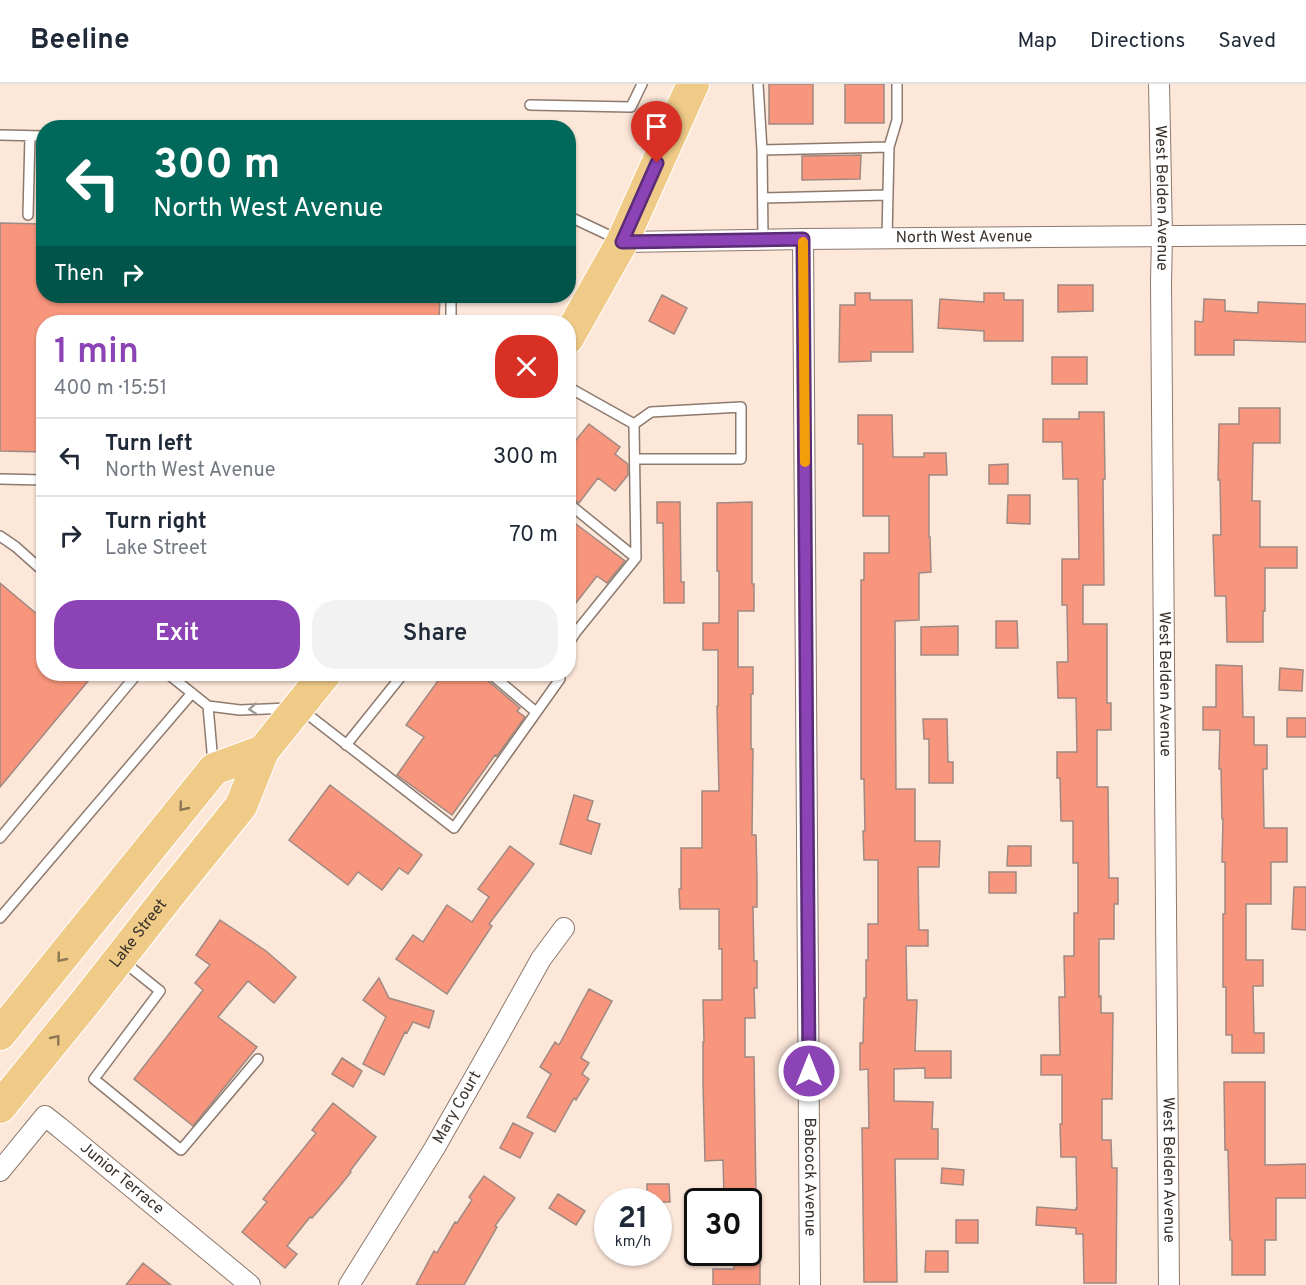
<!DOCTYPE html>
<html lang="en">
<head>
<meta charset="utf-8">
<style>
  :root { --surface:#fff; --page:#f2f2f3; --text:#1f2937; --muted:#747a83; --line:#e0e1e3; --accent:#8c43b5 }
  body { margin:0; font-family:Overpass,sans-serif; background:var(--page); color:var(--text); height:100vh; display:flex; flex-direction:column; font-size:22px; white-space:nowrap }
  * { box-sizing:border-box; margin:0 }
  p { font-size:20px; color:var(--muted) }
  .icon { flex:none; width:33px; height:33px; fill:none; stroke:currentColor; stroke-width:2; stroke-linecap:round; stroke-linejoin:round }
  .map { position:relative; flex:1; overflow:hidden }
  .details { position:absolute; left:36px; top:231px; width:540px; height:366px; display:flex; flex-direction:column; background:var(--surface); border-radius:24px; box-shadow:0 2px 4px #0004 }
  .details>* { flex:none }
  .hud { position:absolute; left:36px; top:36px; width:540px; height:183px; border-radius:24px; box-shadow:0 2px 4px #0004; background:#00695c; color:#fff; overflow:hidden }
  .speed { position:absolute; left:594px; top:1104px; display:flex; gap:12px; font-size:30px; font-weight:700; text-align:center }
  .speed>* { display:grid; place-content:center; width:78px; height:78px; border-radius:50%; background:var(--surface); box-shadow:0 2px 4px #0004; line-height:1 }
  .speed small { font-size:15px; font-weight:400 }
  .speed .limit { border:3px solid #111; border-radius:9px; background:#fff; color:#111 }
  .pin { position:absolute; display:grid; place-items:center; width:51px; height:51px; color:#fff; margin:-62px -26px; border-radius:50% 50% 50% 0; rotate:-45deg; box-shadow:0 0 6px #0007 }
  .pin .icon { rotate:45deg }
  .me { position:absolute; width:66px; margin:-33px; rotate:0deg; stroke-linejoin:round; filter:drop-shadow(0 0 4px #0008) }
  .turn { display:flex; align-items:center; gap:21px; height:126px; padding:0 18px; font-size:27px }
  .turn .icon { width:78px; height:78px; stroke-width:2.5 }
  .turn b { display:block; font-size:42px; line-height:51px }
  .then { display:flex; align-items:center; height:57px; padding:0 18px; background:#0003; gap:12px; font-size:22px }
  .round { display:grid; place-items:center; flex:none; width:63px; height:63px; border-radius:24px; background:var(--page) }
  .summary { display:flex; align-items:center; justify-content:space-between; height:102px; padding:0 18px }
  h1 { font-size:36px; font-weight:600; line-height:45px; color:var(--accent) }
  .primary-button { display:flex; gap:12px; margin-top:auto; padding:12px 18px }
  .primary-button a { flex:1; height:69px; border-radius:24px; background:var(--accent); color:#fff; font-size:24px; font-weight:600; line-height:69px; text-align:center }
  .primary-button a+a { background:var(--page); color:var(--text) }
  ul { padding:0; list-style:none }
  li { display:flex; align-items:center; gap:18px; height:78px; padding:0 18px; border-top:2px solid var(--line) }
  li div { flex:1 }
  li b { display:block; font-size:22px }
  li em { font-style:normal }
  header { display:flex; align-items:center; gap:36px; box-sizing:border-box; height:84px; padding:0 30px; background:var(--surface); border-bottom:2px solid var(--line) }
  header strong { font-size:28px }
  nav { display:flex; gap:33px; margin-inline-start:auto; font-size:21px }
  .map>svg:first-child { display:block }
  .building { fill:#f7967c; stroke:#a08982; stroke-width:1.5 }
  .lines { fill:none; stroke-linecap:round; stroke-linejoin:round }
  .lane-casing { stroke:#8d7a6e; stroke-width:12 }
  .street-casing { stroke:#8d7a6e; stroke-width:22 }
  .primary-casing { stroke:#fff; stroke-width:34 }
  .lane { stroke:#fff; stroke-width:9 }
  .street { stroke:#fff; stroke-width:20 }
  .primary { stroke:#f0cb88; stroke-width:32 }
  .oneway { stroke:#9c9896 }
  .oneway2 { stroke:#8c7755 }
  .route-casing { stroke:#5b2c76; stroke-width:15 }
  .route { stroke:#8c43b5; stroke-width:10 }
  .slow { stroke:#f59e0b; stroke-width:10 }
  .labels { text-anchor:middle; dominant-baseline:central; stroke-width:5; stroke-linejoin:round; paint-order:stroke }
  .street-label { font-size:16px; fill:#3a322c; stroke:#fff }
</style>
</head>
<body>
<header>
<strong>Beeline</strong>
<nav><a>Map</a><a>Directions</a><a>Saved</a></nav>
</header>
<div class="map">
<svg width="1306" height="1201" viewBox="0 0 1306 1201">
  <rect width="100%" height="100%" fill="#fce7d9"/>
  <path class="building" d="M769,0H813V40H769Z
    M845,0H884V39H845Z
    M861,71L860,95L802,96V72Z
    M0,139L44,140V212H440L439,238H44V368L0,367Z
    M1058,201H1093V227L1058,228Z
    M855,209H870V216H912L913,268H871V277L839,278L840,221H855Z
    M984,209H1004V216H1023V257H984V247L938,244L940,215L984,218Z
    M662,211L687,224L674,250L649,237Z
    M1204,215L1225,216V227L1258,229V218L1306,220V258L1234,256V271H1195V237L1203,238Z
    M1052,273H1087V300H1052Z
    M1239,324H1280V359H1253L1252,417H1260V463H1297V484H1265V527H1263V558H1227L1226,512H1215L1213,451H1221L1220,396H1218L1219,340H1239Z
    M1079,328H1104L1105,395H1103L1104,501H1083V540H1107V619H1111V646H1097V703H1108L1109,794H1118V820H1114V855H1099V913L1101,912V929H1113L1112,1015H1102V1056H1111L1112,1084H1117L1116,1199H1084L1083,1150H1076V1144L1036,1141L1037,1123L1076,1126V1124H1077L1076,1073H1061L1060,1040H1062V991H1041V971H1060L1059,913H1065L1064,872H1074V829H1078V779H1073V737H1061L1060,694H1057V668H1077L1076,614H1058L1057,578H1068L1067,521H1062V475H1079L1078,395H1063L1062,358H1043V335H1079Z
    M858,331H892L893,373H924V369H946L947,391H929V453H930L931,488L919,489V536L895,537L896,705H915V757H940L939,783H918L919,846H928V862H906L907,916H917L915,967H951V994H925V984L894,985V1017L933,1018L932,1045H938V1075H895L897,1198H864L862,1044H869L868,985L860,986V959H863L864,914H866V876H868V840H878V776H864L863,747H865L864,695H861V496H864V469H889V432H863V360H858Z
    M589,340L620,363L615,370L628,380V391L615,407L598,394L579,419L568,412V366Z
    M1008,380V400H989V381Z
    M1008,411H1030V440L1007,439Z
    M657,418H680L681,498H684V519H664L663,439H657Z
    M752,418V500H754V527H738V583H753V610H751V665H753L752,751H756L757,797V823H753L754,877H757V904H754L755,934H745V973H754L756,1113L724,1114L723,1076L705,1077L703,1001V958H704L703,916H722V865H719V825H680L679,805H681V764H702V707H719L717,622H718V566H703V539H719V487H717V419Z
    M568,434L625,477L607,499L597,492L568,529Z
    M0,499L44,536V590H94L0,703Z
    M996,537H1017L1018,564H996Z
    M958,542V571H921V543Z
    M1216,581L1242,582L1243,633H1254V661H1267V685H1263L1264,744H1287V778H1271V820H1246V876H1263V902H1253L1254,949H1264V969H1232V951H1226V903H1223V830H1225V778H1222L1223,735H1222L1221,685H1219L1220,646H1203V623H1216Z
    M1280,584L1303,586L1302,607L1279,606Z
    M443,590H480L520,624L517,627L525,633L497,672L495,671L452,731L397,691L424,653L406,641Z
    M1287,634H1306V653H1287Z
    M923,635H947L948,678H953V699H929V655H924Z
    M330,701L422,771L408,790L399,784L382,806L358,788L348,801L289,756Z
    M574,711L593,717L587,736L600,740L591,770L560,760Z
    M510,762L534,780L489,840L492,842L447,910L396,875L413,851L423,858L447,821L472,838L489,813L478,805Z
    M1008,762H1031V782H1007Z
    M989,788H1016V809H989Z
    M1294,803H1306V846L1292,845Z
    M220,836L266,867L296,893L274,919L248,897L218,933L257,963L193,1042L134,995L203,906L195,899L210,881L196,871Z
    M379,894L389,914L434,927L429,944L413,938L407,949L405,948L384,991L363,980L386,933L363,916Z
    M589,905L612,917L581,974L589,979L582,990L589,995L576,1016L574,1014L555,1048L527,1033L551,990L540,983L555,958L559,961Z
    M342,974L362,987L353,1003L332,990Z
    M1224,998H1265V1081L1306,1080V1114H1276V1156H1265V1191H1232V1156H1230L1228,1066H1225Z
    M333,1019L376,1053L350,1087L351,1088L339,1103L312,1134L310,1133L287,1162L297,1170L285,1184L242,1148L267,1118L263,1115L316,1049L312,1046Z
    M513,1039L533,1049L520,1074L500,1064Z
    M942,1084L964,1086L963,1101L941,1099Z
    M484,1092L515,1114L495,1142L497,1143L464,1201H416L434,1167L437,1169L455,1138L457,1139L472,1116L469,1113Z
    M647,1100H669L670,1118H647Z
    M558,1110L585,1127L576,1141L549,1124Z
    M956,1136H978V1159H956Z
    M926,1167H948V1188H925Z
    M734,1168H760V1201H713V1185H734Z
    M143,1179L171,1201H126Z"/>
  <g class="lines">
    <defs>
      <path id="lane" d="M758,0L762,66
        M530,21L631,23L642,0
        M0,51L44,52
        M889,63L897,36V0
        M763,114L888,111
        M28,131L30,52
        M568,132L617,155
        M763,156L762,66L889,63L887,154
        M451,238V212
        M568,303L634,340L636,474L576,548
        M634,340L651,328L741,323V375H635
        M0,395L44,396
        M568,419L636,474
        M0,452L16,463L44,488
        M568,542L576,548L568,560
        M168,590L208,622L240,626L289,624
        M491,590L536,628
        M208,622L213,679
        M302,626L454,744L560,595L553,590
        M346,661L403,590
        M0,754L137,590
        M0,834L192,609
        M124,878L160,907L94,995L181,1066L258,975"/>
      <g id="street">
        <path id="s1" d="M1159,0L1162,152L1161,198L1169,1201"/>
        <path id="s2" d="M803,155L810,1201"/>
        <path id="s3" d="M622,158L803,155L1306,151"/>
        <path id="s4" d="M0,1087L45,1032L59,1043L250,1201"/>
        <path id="s5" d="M349,1201L434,1065L497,954L541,875L564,844"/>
      </g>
      <g id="primary">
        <path d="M568,254L622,158L693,0"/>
        <path d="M0,950L214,685L263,667"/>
        <path id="s6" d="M0,1023L87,916L170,810L241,722L263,667L325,590"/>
      </g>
    </defs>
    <use href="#lane" class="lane-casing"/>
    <use href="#street" class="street-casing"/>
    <use href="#primary" class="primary-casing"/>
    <use href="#lane" class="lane"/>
    <use href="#street" class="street"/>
    <use href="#primary" class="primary"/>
  </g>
  <defs><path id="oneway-chevron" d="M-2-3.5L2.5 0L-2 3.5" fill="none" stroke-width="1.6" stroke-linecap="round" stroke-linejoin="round" transform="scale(1.5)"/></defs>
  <use class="oneway" href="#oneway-chevron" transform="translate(253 625) rotate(177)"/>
  <g class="oneway2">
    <use href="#oneway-chevron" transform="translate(183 723) rotate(129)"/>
    <use href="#oneway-chevron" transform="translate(61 874) rotate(129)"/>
    <use href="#oneway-chevron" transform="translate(56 955) rotate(-51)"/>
  </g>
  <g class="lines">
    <defs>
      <path id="route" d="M657,79L622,158L803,155L809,987"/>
    </defs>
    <use href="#route" class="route-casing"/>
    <use href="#route" class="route"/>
    <path class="slow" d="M803,158L805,378"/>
  </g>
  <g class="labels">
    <g class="street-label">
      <text stroke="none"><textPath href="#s1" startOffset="114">West Belden Avenue</textPath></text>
      <text stroke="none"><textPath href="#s3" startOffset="342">North West Avenue</textPath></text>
      <text stroke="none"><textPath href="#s1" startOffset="600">West Belden Avenue</textPath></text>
      <text stroke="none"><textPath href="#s6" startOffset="222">Lake Street</textPath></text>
      <text stroke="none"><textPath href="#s5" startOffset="208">Mary Court</textPath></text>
      <text stroke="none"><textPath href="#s1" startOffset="1086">West Belden Avenue</textPath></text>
      <text stroke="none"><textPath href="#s2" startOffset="938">Babcock Avenue</textPath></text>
      <text stroke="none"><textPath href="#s4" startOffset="170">Junior Terrace</textPath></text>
    </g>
  </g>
</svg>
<div class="speed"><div>21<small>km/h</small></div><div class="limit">30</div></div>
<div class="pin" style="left:657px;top:79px;background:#d93025"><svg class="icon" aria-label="arrive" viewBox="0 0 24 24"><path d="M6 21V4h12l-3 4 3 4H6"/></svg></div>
<svg class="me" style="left:809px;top:987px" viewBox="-20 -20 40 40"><circle r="17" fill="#8c43b5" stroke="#fff" stroke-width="3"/><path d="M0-11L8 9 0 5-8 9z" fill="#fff"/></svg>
<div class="hud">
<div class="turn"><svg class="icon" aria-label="left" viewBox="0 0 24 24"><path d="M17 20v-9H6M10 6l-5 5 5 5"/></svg><div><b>300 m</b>North West Avenue</div></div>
<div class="then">Then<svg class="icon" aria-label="right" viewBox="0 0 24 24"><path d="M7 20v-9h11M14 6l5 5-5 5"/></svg></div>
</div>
<section class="details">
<div class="summary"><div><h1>1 min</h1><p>400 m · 15:51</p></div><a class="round" style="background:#d93025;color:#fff"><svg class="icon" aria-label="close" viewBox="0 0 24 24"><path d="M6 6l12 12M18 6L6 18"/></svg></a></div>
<ul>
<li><svg class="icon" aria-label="left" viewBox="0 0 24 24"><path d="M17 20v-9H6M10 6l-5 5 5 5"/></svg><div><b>Turn left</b><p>North West Avenue</p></div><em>300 m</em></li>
<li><svg class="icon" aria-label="right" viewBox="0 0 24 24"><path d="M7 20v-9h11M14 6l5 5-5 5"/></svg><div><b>Turn right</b><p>Lake Street</p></div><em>70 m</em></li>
</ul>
<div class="primary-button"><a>Exit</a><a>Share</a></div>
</section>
</div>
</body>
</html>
